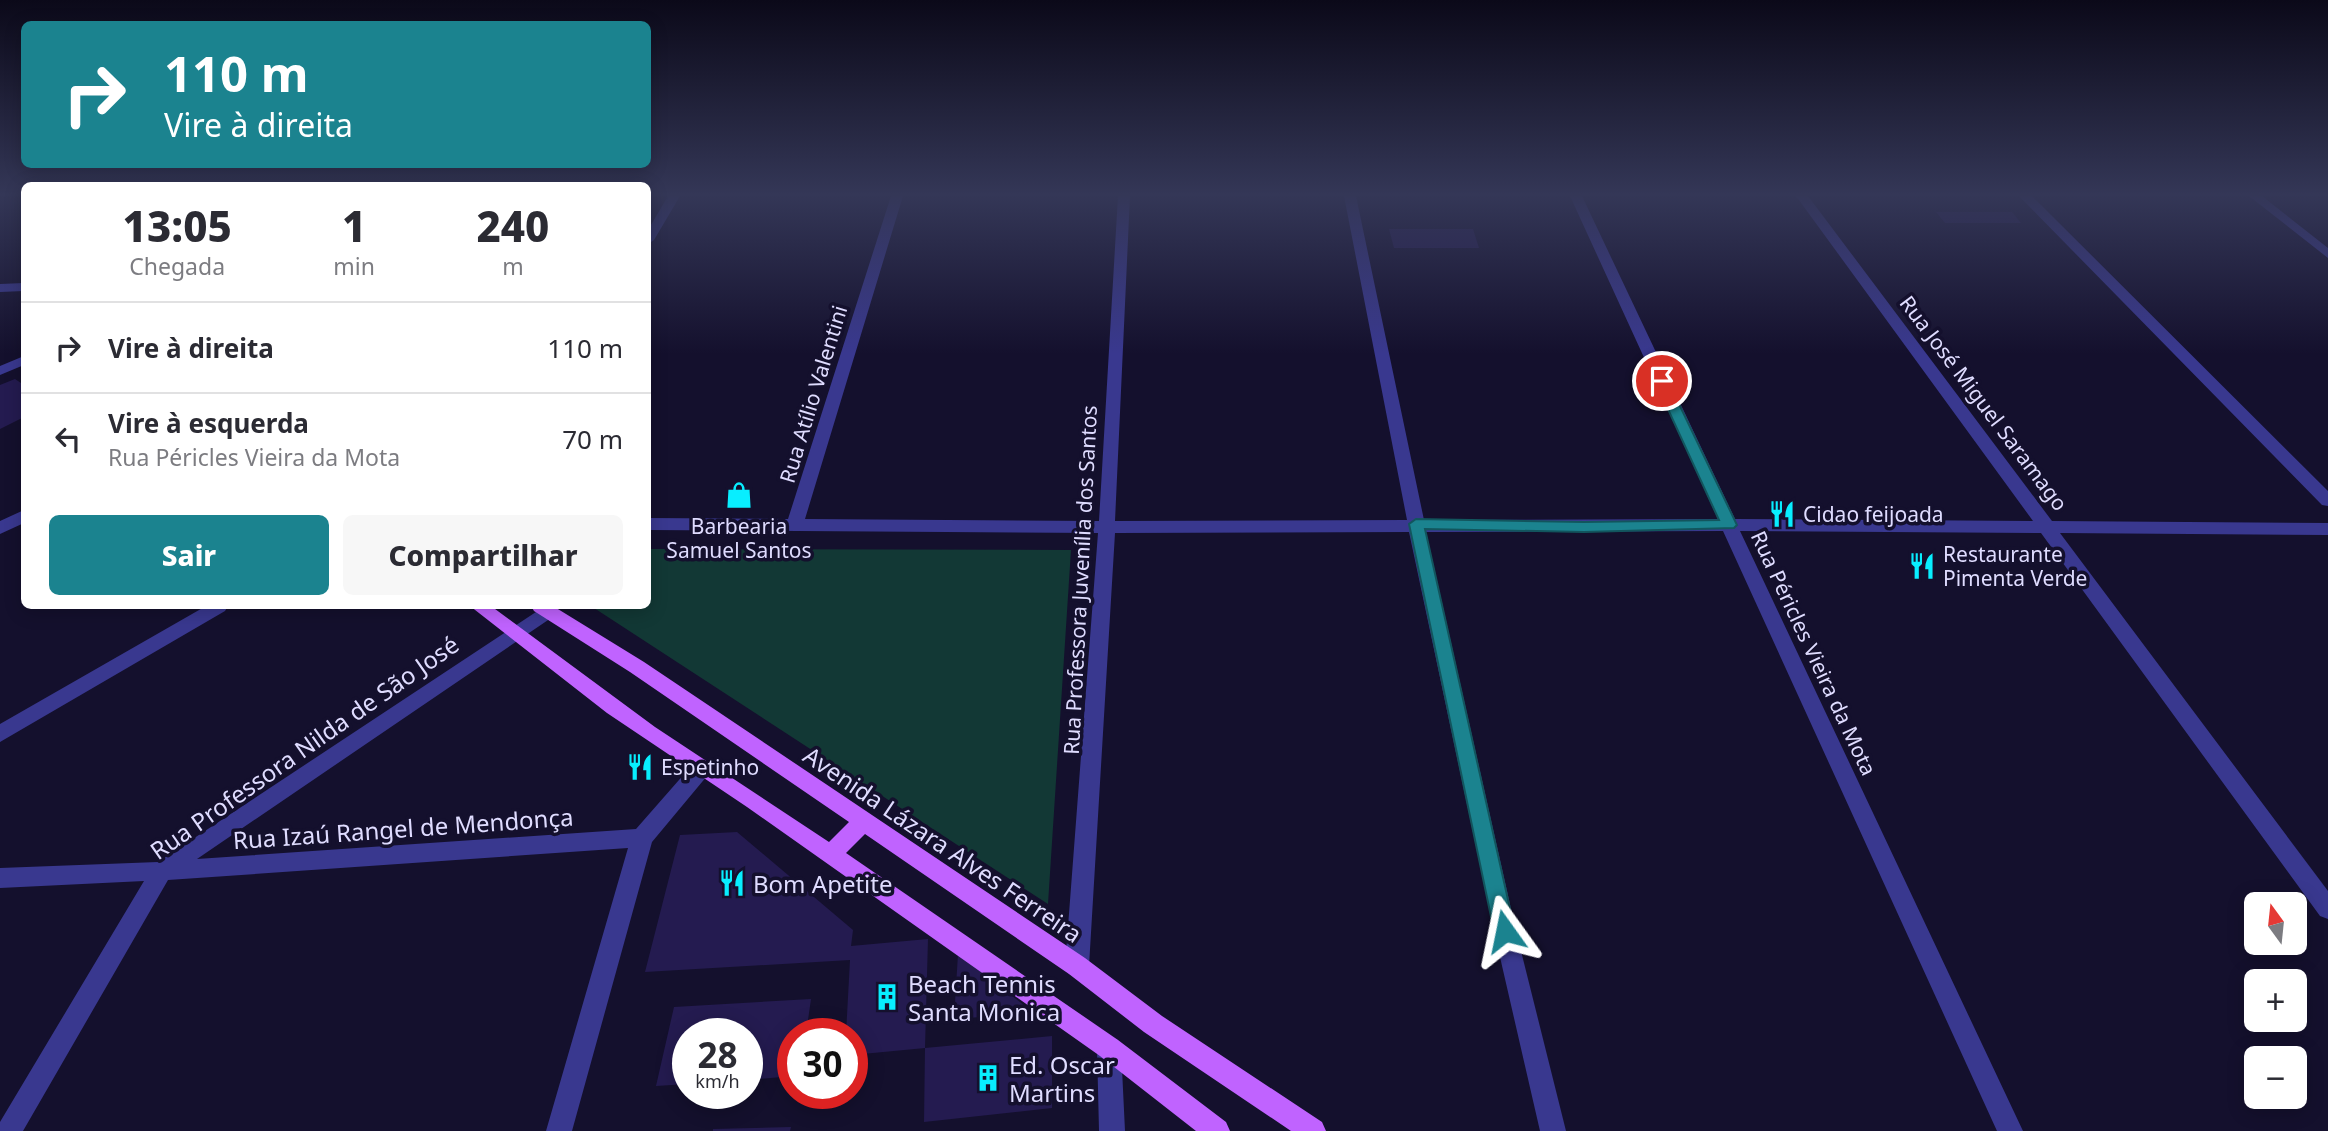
<!DOCTYPE html>
<html lang="pt">
<head>
<meta charset="utf-8">
<style>
  :root { --surface:#fff; --page:#f7f7f7; --text:#2b2b33; --muted:#7c7c81; --line:#e1e1e2; --accent:#1b838f }
  body { margin:0; font-family:"Noto Sans",sans-serif; background:var(--page); color:var(--text); height:100vh; display:flex; flex-direction:column; font-size:26px; white-space:nowrap }
  * { box-sizing:border-box; margin:0 }
  p { font-size:23px; color:var(--muted) }
  .icon { flex:none; width:38px; height:38px; fill:none; stroke:currentColor; stroke-width:2; stroke-linecap:round; stroke-linejoin:round }
  .map { position:relative; flex:1; overflow:hidden }
  .side { position:absolute; left:21px; top:182px; width:630px; height:427px; display:flex; flex-direction:column; background:var(--surface); border-radius:10px; box-shadow:0 4px 18px #0003 }
  .side>* { flex:none }
  .hud { position:absolute; left:21px; top:21px; width:630px; height:147px; border-radius:10px; box-shadow:0 4px 18px #0003; background:#1b838f; color:#fff; overflow:hidden }
  .needle { width:46px; rotate:345deg }
  .buttons { position:absolute; left:2244px; top:892px; display:grid; gap:14px }
  .buttons a { display:grid; place-items:center; width:63px; height:63px; border-radius:10px; background:var(--surface); box-shadow:0 4px 18px #0003; font-size:35px }
  .speed { position:absolute; left:672px; top:1018px; display:flex; gap:14px; font-size:35px; font-weight:700; text-align:center }
  .speed>* { display:grid; place-content:center; width:91px; height:91px; border-radius:50%; background:var(--surface); box-shadow:0 4px 18px #0003; line-height:1 }
  .speed small { font-size:18px; font-weight:400 }
  .speed .limit { border:10px solid #d22; background:#fff; color:#111 }
  .pin { position:absolute; display:grid; place-items:center; width:60px; height:60px; color:#fff; margin:-30px; border:4px solid #fff; border-radius:50%; box-shadow:0 2px 7px #0007 }
  .me { position:absolute; width:77px; margin:-38px; rotate:348deg; stroke-linejoin:round; filter:drop-shadow(0 0 5px #0008) }
  .turn { display:flex; align-items:center; gap:24px; height:147px; padding:0 28px; font-size:32px }
  .turn .icon { width:91px; height:91px; stroke-width:2.5 }
  .turn b { display:block; font-size:49px; line-height:60px }
  .eta { display:flex; justify-content:space-evenly; align-items:center; height:119px; text-align:center }
  .eta b { font-size:42px; font-weight:800; line-height:49px }
  .action { display:flex; gap:14px; margin-top:auto; padding:14px 28px }
  .action a { flex:1; height:80px; border-radius:10px; background:var(--accent); color:#fff; font-size:28px; font-weight:800; line-height:80px; text-align:center }
  .action a+a { background:var(--page); color:var(--text) }
  ul { padding:0; list-style:none }
  li { display:flex; align-items:center; gap:21px; height:91px; padding:0 28px; border-top:2px solid var(--line) }
  li div { flex:1 }
  li b { display:block; font-size:26px }
  li em { font-style:normal }
  .map>svg:first-child { display:block }
  .green { fill:#123835 }
  .building { fill:#241b50 }
  .lines { fill:none; stroke-linecap:round; stroke-linejoin:round }
  .minor { fill:#39388f; fill-rule:evenodd }
  .major { fill:#c063ff; fill-rule:evenodd }
  .route { fill:#1b838f; stroke:#12555d; stroke-width:2 }
  .labels { text-anchor:middle; dominant-baseline:central; stroke-width:7; stroke-linejoin:round; paint-order:stroke }
  .street-label { font-size:21px; fill:#dfdcff; stroke:#14102d }
  .poi-label { font-size:21px; fill:#dfdcff; stroke:#14102d; text-anchor:start }
  .near-street-label { font-size:24px; fill:#dfdcff; stroke:#14102d }
  .near-poi-label { font-size:24px; fill:#dfdcff; stroke:#14102d; text-anchor:start }
</style>
</head>
<body>
<div class="map">
<svg width="2328" height="1131" viewBox="0 0 2328 1131">
  <rect width="100%" height="100%" fill="#14102d"/>
  <path class="green" d="M648,549L1071,550L1048,904L591,606H648Z"/>
  <path class="building" d="M1936,212H2012L2021,223H1945Z
    M1389,229H1473L1479,248H1394Z
    M15,379L24,385V417L0,429V385Z
    M737,832L853,930L851,946L928,939L925,1048L852,1055V1034H846L850,960L645,972L680,835Z
    M958,954L1034,1013L954,1019Z
    M811,999L806,1034H793V1076L747,1080V1034H688V1084L656,1086L674,1007Z
    M1052,1036V1108L924,1122L925,1048Z
    M791,1127L790,1131H713V1129Z"/>
  <g class="lines">
    <path class="minor" d="M668,196H680L654,240L648,244V230Z
      M891,196H903L805,519L1099,521L1118,196H1130L1115,521L1407,520L1344,196H1356L1424,520L1718,519L1570,196H1582L1735,519L2033,521L1796,196H1808L2052,521L2328,523V535L2060,533L2328,891V919L2320,916L2041,533L1740,531L2023,1131H1997L1723,531L1426,532L1516,931L1566,1131H1540L1494,931L1409,532L1115,533L1089,966L1085,974L1077,977L1069,974L1065,966L1098,533L648,530V518L788,519Z
      M2019,196H2032L2328,491V506L2322,505Z
      M2249,196H2262L2328,248V258Z
      M24,283V291L0,292V284Z
      M24,356V365L0,375V366Z
      M24,510V523L0,534V521Z
      M206,606H228L225,611L0,742V724Z
      M545,606H554L557,611L554,616L197,859L636,829L693,764L700,762L707,764L710,770L707,776L652,842L572,1131H546L628,848L168,880L23,1131H0V1122L144,881L0,888V868L158,862Z
      M1109,1036L1118,1040L1121,1048L1125,1131H1099L1097,1048L1100,1040Z"/>
    <path class="major" d="M470,606H491L655,727L829,842L849,822L630,672L534,611L531,606H553L644,662L1085,958L1162,1016L1322,1122L1326,1131H1291L1144,1032L1069,974L865,834L846,853L1118,1040L1226,1122L1230,1131H1196L1100,1056L747,807L607,713Z"/>
  </g>
  <linearGradient id="sky" x2="0" y2="1"><stop stop-color="#0b0919"/><stop offset="0.55" stop-color="#343757"/><stop offset="1" stop-color="#343757" stop-opacity="0"/></linearGradient>
  <rect width="2328" height="354" fill="url(#sky)"/>
  <path class="route" d="M1662,377L1668,381L1737,525L1734,528L1584,532L1425,529L1515,931L1512,938L1505,941L1498,938L1494,931L1409,524L1416,519L1584,522L1719,520L1655,381Z"/>
  <defs>
    <symbol id="shop-bare" viewBox="-9 -9 18 18"><path d="M-5-2.5h2.3a2.7 3.5 0 0 1 5.4 0H5L5.5 6h-11ZM-1.5-2.5h3a1.5 2.3 0 0 0-3 0Z" fill="#08eeff" stroke="#14102d" stroke-width="2.5" paint-order="stroke"/></symbol>
    <symbol id="restaurant-bare" viewBox="-9 -9 18 18"><path d="M-5-6h1v4h1v-4h1v4h1v-4h1v5L-1.5 .5V6h-2V.5L-5-1ZM5-6V6H3V1.5H1.5Q1.5-4 5-6Z" fill="#08eeff" stroke="#14102d" stroke-width="2.5" paint-order="stroke"/></symbol>
    <symbol id="building-bare" viewBox="-9 -9 18 18"><path d="M-4-6H4V6H1V3H-1V6H-4ZM-2.5-4.3h1.7v1.8h-1.7ZM.8-4.3h1.7v1.8H.8ZM-2.5-1h1.7V.8h-1.7ZM.8-1h1.7V.8H.8Z" fill="#08eeff" stroke="#14102d" stroke-width="2.5" paint-order="stroke"/></symbol>
  </defs>
  <g fill-rule="evenodd">
    <use href="#shop-bare" x="720" y="476" width="38" height="38"/>
    <use href="#restaurant-bare" x="1763" y="495" width="38" height="38"/>
    <use href="#restaurant-bare" x="1903" y="547" width="38" height="38"/>
    <use href="#restaurant-bare" x="621" y="748" width="38" height="38"/>
    <use href="#restaurant-bare" x="713" y="864" width="38" height="38"/>
    <use href="#building-bare" x="868" y="978" width="38" height="38"/>
    <use href="#building-bare" x="969" y="1059" width="38" height="38"/>
  </g>
  <g class="labels">
    <g class="street-label">
      <text transform="translate(813 394) rotate(-73)">Rua Atílio Valentini</text>
      <text transform="translate(1984 403) rotate(53)">Rua José Miguel Saramago</text>
      <text transform="translate(1080 580) rotate(-87)">Rua Professora Juvenília dos Santos</text>
      <text transform="translate(1814 653) rotate(65)">Rua Péricles Vieira da Mota</text>
    </g>
    <g class="poi-label">
      <text x="1803" y="514">Cidao feijoada</text>
      <text x="739" y="526" text-anchor="middle">Barbearia<tspan x="739" dy="24">Samuel Santos</tspan></text>
      <text x="1943" y="554">Restaurante<tspan x="1943" dy="24">Pimenta Verde</tspan></text>
      <text x="661" y="767">Espetinho</text>
    </g>
    <g class="near-street-label">
      <text transform="translate(304 747) rotate(-35)">Rua Professora Nilda de São José</text>
      <text transform="translate(403 828) rotate(-4)">Rua Izaú Rangel de Mendonça</text>
      <text transform="translate(943 844) rotate(34)">Avenida Lázara Alves Ferreira</text>
    </g>
    <g class="near-poi-label">
      <text x="753" y="883">Bom Apetite</text>
      <text x="908" y="983">Beach Tennis<tspan x="908" dy="28">Santa Monica</tspan></text>
      <text x="1009" y="1064">Ed. Oscar<tspan x="1009" dy="28">Martins</tspan></text>
    </g>
  </g>
</svg>
<div class="buttons">
<a><svg class="needle" viewBox="-14 -14 28 28"><path d="M0-13l5 13h-10z" fill="#e53935"/><path d="M0 13l5-13h-10z" fill="#7c7c81"/></svg></a>
<a>+</a>
<a>−</a>
</div>
<div class="speed"><div>28<small>km/h</small></div><div class="limit">30</div></div>
<div class="pin" style="left:1662px;top:381px;background:#d93025"><svg class="icon" aria-label="arrive" viewBox="0 0 24 24"><path d="M6 21V4h12l-3 4 3 4H6"/></svg></div>
<svg class="me" style="left:1505px;top:931px" viewBox="-20 -20 40 40"><path d="M0-17L14 15 0 8-14 15z" fill="#1b838f" stroke="#fff" stroke-width="4"/></svg>
<div class="hud">
<div class="turn"><svg class="icon" aria-label="right" viewBox="0 0 24 24"><path d="M7 20v-9h11M14 6l5 5-5 5"/></svg><div><b>110 m</b>Vire à direita</div></div>
</div>
<section class="side">
<div class="eta">
<div><b>13:05</b><p>Chegada</p></div>
<div><b>1</b><p>min</p></div>
<div><b>240</b><p>m</p></div>
</div>
<ul>
<li><svg class="icon" aria-label="right" viewBox="0 0 24 24"><path d="M7 20v-9h11M14 6l5 5-5 5"/></svg><div><b>Vire à direita</b></div><em>110 m</em></li>
<li><svg class="icon" aria-label="left" viewBox="0 0 24 24"><path d="M17 20v-9H6M10 6l-5 5 5 5"/></svg><div><b>Vire à esquerda</b><p>Rua Péricles Vieira da Mota</p></div><em>70 m</em></li>
</ul>
<div class="action"><a>Sair</a><a>Compartilhar</a></div>
</section>
</div>
</body>
</html>
